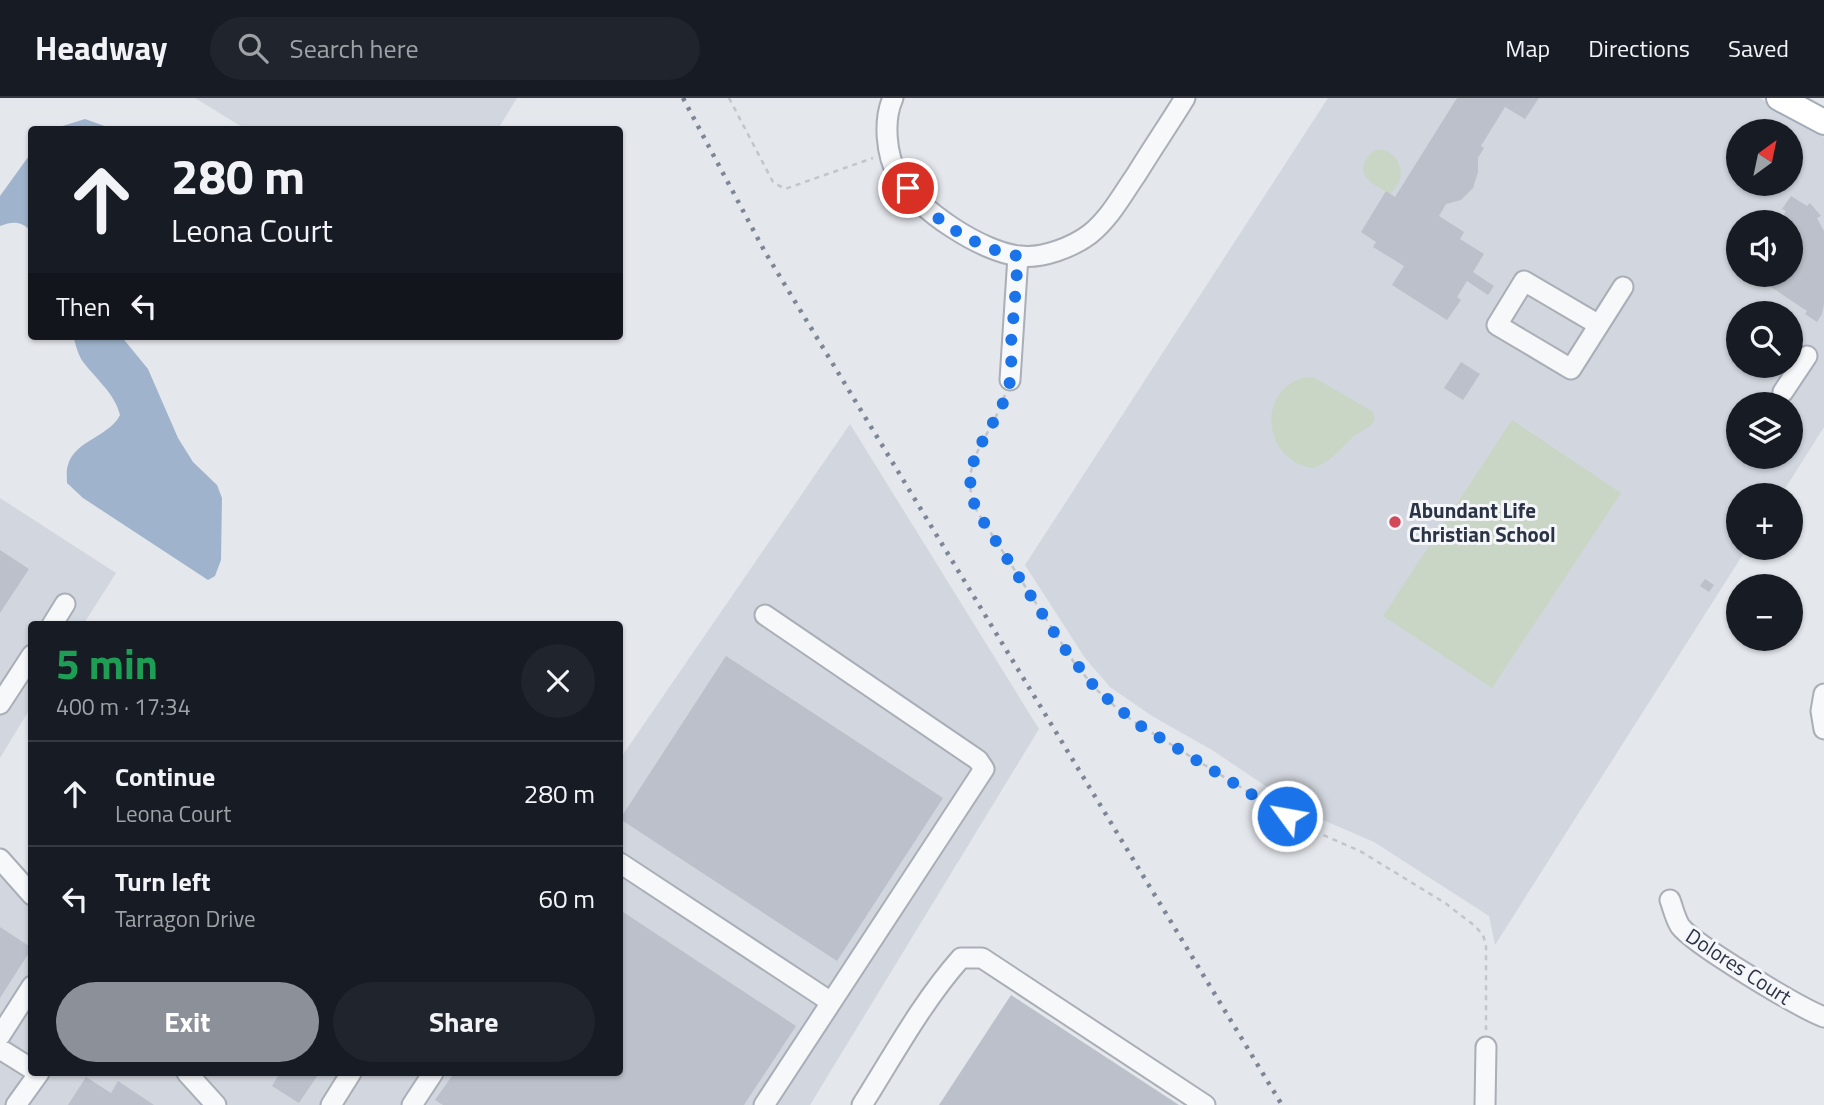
<!DOCTYPE html>
<html lang="en">
<head>
<meta charset="utf-8">
<style>
  :root { --surface:#171b24; --page:#20242c; --text:#f1f3f6; --muted:#9ea1a6; --line:#363941; --accent:#8c9099 }
  body { margin:0; font-family:"Titillium Web",sans-serif; background:var(--page); color:var(--text); height:100vh; display:flex; flex-direction:column; font-size:26px; white-space:nowrap }
  * { box-sizing:border-box; margin:0 }
  p { font-size:23px; color:var(--muted) }
  .icon { flex:none; width:38px; height:38px; fill:none; stroke:currentColor; stroke-width:2; stroke-linecap:round; stroke-linejoin:round }
  .map { position:relative; flex:1; overflow:hidden }
  .details { position:absolute; left:28px; top:523px; width:595px; height:455px; display:flex; flex-direction:column; background:var(--surface); border-radius:7px; box-shadow:0 2px 5px #0004 }
  .details>* { flex:none }
  .guide { position:absolute; left:28px; top:28px; width:595px; height:214px; border-radius:7px; box-shadow:0 2px 5px #0004; background:#171b24; color:var(--text); overflow:hidden }
  .needle { width:46px; rotate:33deg }
  .tools { position:absolute; left:1726px; top:21px; display:grid; gap:14px }
  .tools a { display:grid; place-items:center; width:77px; height:77px; border-radius:50%; background:var(--surface); box-shadow:0 2px 5px #0004; font-size:35px }
  .pin { position:absolute; display:grid; place-items:center; width:60px; height:60px; color:#fff; margin:-30px; border:4px solid #fff; border-radius:50%; box-shadow:0 2px 7px #0007 }
  .me { position:absolute; width:77px; margin:-38px; rotate:302deg; stroke-linejoin:round; filter:drop-shadow(0 0 5px #0008) }
  .turn { display:flex; align-items:center; gap:24px; height:147px; padding:0 28px; font-size:32px }
  .turn .icon { width:91px; height:91px; stroke-width:2.5 }
  .turn b { display:block; font-size:49px; line-height:60px }
  .then { display:flex; align-items:center; height:66px; padding:0 28px; background:#0003; gap:14px; font-size:26px }
  .round { display:grid; place-items:center; flex:none; width:74px; height:74px; border-radius:37px; background:var(--page) }
  .headline { display:flex; align-items:center; justify-content:space-between; height:119px; padding:0 28px }
  h1 { font-size:42px; font-weight:700; line-height:52px; color:#1e9e55 }
  .action { display:flex; gap:14px; margin-top:auto; padding:14px 28px }
  .action a { flex:1; height:80px; border-radius:42px; background:var(--accent); color:#fff; font-size:28px; font-weight:700; line-height:80px; text-align:center }
  .action a+a { background:var(--page); color:var(--text) }
  ul { padding:0; list-style:none }
  li { display:flex; align-items:center; gap:21px; height:105px; padding:0 28px; border-top:2px solid var(--line) }
  li div { flex:1 }
  li b { display:block; font-size:26px }
  li em { font-style:normal }
  header { display:flex; align-items:center; gap:42px; box-sizing:border-box; height:98px; padding:0 35px; background:var(--surface); border-bottom:2px solid var(--line) }
  header strong { font-size:33px }
  nav { display:flex; gap:38px; margin-inline-start:auto; font-size:24px }
  .search { width:490px; height:63px; background:var(--page); display:flex; align-items:center; gap:18px; box-sizing:border-box; padding:0 24px; border-radius:38px; color:var(--muted); font-size:26px }
  .map>svg:first-child { display:block }
  .built { fill:#d2d6de; fill-rule:evenodd }
  .green { fill:#c9d6c5 }
  .water { fill:#9fb4cc }
  .building { fill:#bbc0ca }
  .lines { fill:none; stroke-linecap:round; stroke-linejoin:round }
  .minor-casing { stroke:#a9aeb7; stroke-width:23 }
  .major-casing { stroke:#a3abb8; stroke-width:28 }
  .path { stroke:#c2c5cb; stroke-width:2.5; stroke-dasharray:5 5; stroke-linecap:butt }
  .minor { stroke:#f7f8fa; stroke-width:19 }
  .major { stroke:#fff; stroke-width:24 }
  .rail { stroke:#7d8696; stroke-width:4.5; stroke-dasharray:3.5 7; stroke-linecap:butt }
  .route { stroke:#1a73e8; stroke-width:12; stroke-dasharray:0 21.6 }
  .poi-dot { fill:#d1495b; stroke:#f4f6f9; stroke-width:2.5 }
  .labels { text-anchor:middle; dominant-baseline:central; stroke-width:6; stroke-linejoin:round; paint-order:stroke }
  .poi-label { font-size:21px; font-weight:bold; fill:#2b3445; stroke:#f4f6f9; text-anchor:start }
  .street-label { font-size:21px; fill:#2b3445; stroke:#f4f6f9 }
</style>
</head>
<body>
<header>
<strong>Headway</strong>
<div class="search"><svg class="icon" aria-label="search" viewBox="0 0 24 24"><circle cx="10" cy="10" r="6"/><path d="M15 15l6 6"/></svg>Search here</div>
<nav><a>Map</a><a>Directions</a><a>Saved</a></nav>
</header>
<div class="map">
<svg width="1824" height="1007" viewBox="0 0 1824 1007">
  <rect width="100%" height="100%" fill="#e4e7ec"/>
  <path class="built" d="M195,0H517L498,31L247,32Z
    M1328,0H1760L1824,39V329L1781,397H1738V450H1747L1495,847L1489,818L1374,744L1323,722L1270,691L1212,652L1152,618L1110,589L1085,560L1025,467ZM1738,33H1790V86H1738ZM1738,124H1790V177H1738ZM1738,215H1790V268H1738ZM1738,306H1790V359H1738Z
    M850,326L1039,631L810,1007H0V761L31,797L32,975H620V661Z
    M0,400L116,475L83,527H32L31,609L0,660Z"/>
  <path class="green" d="M1380,51C1394,54 1403,65 1400,81C1399,85 1393,92 1391,96C1378,89 1355,79 1366,62C1369,56 1373,53 1380,51Z
    M1306,279L1315,280L1372,313L1375,321C1370,331 1361,332 1353,339C1340,351 1330,365 1312,370C1262,362 1256,291 1306,279Z
    M1512,322L1621,395L1492,590L1383,518Z"/>
  <path class="water" d="M85,21L113,31H53Z
    M31,55V133C21,123 13,123 0,128V98Z
    M73,238H121L148,271L178,340L193,364L217,387L222,400L221,462L215,478L208,482L83,400L67,385C67,380 66,372 68,367C75,342 109,339 120,317C115,296 97,282 84,265C78,258 76,247 73,238Z"/>
  <path class="building" d="M1457,0H1539L1525,21L1505,9L1481,48L1484,50L1478,60V74L1473,90L1461,102L1446,106L1439,118L1464,134L1460,141L1484,156L1473,174L1494,188L1488,197L1467,183L1457,199L1461,202L1447,222L1392,187L1404,168L1373,149L1376,144L1361,134L1386,93L1395,99Z
    M1791,98L1807,108L1810,105L1821,118L1817,120L1824,133V206L1822,216L1817,224L1805,216L1807,213L1753,177H1790V124H1779L1786,113L1782,111Z
    M1461,264L1480,276L1463,302L1444,290Z
    M0,452L29,471L0,515Z
    M1705,481L1714,487L1709,494L1700,488Z
    M726,558L943,700L837,863L620,721Z
    M620,812L796,928L744,1007H443L435,1002L454,975H620Z
    M0,829L32,850L0,900Z
    M1011,897L1179,1007H939Z
    M280,975H319L299,1005L272,988Z
    M86,979L111,995L118,983L154,1007H68Z"/>
  <g class="lines">
    <defs>
      <path id="minor" d="M893,0C883,22 886,57 898,78C916,111 983,155 1020,158C1042,161 1073,149 1090,136C1110,120 1122,97 1136,77C1152,51 1169,26 1185,0
        M1599,227L1524,183L1497,227L1571,271L1623,189
        M1010,282L1018,158
        M1783,294L1807,258
        M52,527L65,506
        M1824,596L1821,613L1824,631
        M0,606L32,557
        M0,761L32,797
        M620,765L831,904
        M1670,802C1673,810 1675,820 1680,828C1693,846 1800,910 1824,919
        M0,938L32,888
        M0,951L32,971
        M187,975L216,1007
        M16,1007L39,975
        M331,1007L351,975
        M412,1007L433,975
        M764,1007L984,671L978,662L765,517
        M862,1007C893,958 922,904 961,860H982L1205,1007
        M1485,1007L1486,949"/>
      <path id="major" d="M1779,0L1824,24"/>
    </defs>
    <use href="#minor" class="minor-casing"/>
    <use href="#major" class="major-casing"/>
    <path class="path" d="M729,0L773,84L785,91L873,60
      M1005,297C991,341 954,366 978,415L1075,566L1097,592L1120,613L1136,625L1309,731L1360,753L1445,805L1475,828L1483,837L1486,847V932"/>
    <use href="#minor" class="minor"/>
    <use href="#major" class="major"/>
    <path class="rail" d="M683,0L765,154L1282,1007"/>
  </g>
  <g class="lines">
    <path class="route" d="M908,90C934,123 977,151 1018,158C1016,187 1014,216 1011,245C1011,258 1012,271 1010,283C1000,333 952,360 978,415L1064,550L1097,592L1136,625L1287,718"/>
  </g>
  <circle class="poi-dot" cx="1395" cy="424" r="7"/>
  <g class="labels">
    <g class="poi-label">
      <text x="1409" y="412">Abundant Life<tspan x="1409" dy="24">Christian School</tspan></text>
    </g>
    <g class="street-label">
      <text transform="translate(1739 868) rotate(33)">Dolores Court</text>
    </g>
  </g>
</svg>
<div class="tools">
<a><svg class="needle" viewBox="-14 -14 28 28"><path d="M0-13l5 13h-10z" fill="#e53935"/><path d="M0 13l5-13h-10z" fill="#9ea1a6"/></svg></a>
<a><svg class="icon" aria-label="sound" viewBox="0 0 24 24"><path d="M4 9h4l5-4v14l-5-4H4zM17 9q2 3 0 6"/></svg></a>
<a><svg class="icon" aria-label="search" viewBox="0 0 24 24"><circle cx="10" cy="10" r="6"/><path d="M15 15l6 6"/></svg></a>
<a><svg class="icon" aria-label="layers" viewBox="0 0 24 24"><path d="M12 4l9 5-9 5-9-5zM3 14l9 5 9-5"/></svg></a>
<a>+</a>
<a>−</a>
</div>
<div class="pin" style="left:908px;top:90px;background:#d93025"><svg class="icon" aria-label="arrive" viewBox="0 0 24 24"><path d="M6 21V4h12l-3 4 3 4H6"/></svg></div>
<svg class="me" style="left:1287px;top:718px" viewBox="-20 -20 40 40"><circle r="17" fill="#1a73e8" stroke="#fff" stroke-width="3"/><path d="M0-11L8 9 0 5-8 9z" fill="#fff"/></svg>
<div class="guide">
<div class="turn"><svg class="icon" aria-label="ahead" viewBox="0 0 24 24"><path d="M12 20V5M6 11l6-6 6 6"/></svg><div><b>280 m</b>Leona Court</div></div>
<div class="then">Then<svg class="icon" aria-label="left" viewBox="0 0 24 24"><path d="M17 20v-9H6M10 6l-5 5 5 5"/></svg></div>
</div>
<section class="details">
<div class="headline"><div><h1>5 min</h1><p>400 m · 17:34</p></div><a class="round"><svg class="icon" aria-label="close" viewBox="0 0 24 24"><path d="M6 6l12 12M18 6L6 18"/></svg></a></div>
<ul>
<li><svg class="icon" aria-label="ahead" viewBox="0 0 24 24"><path d="M12 20V5M6 11l6-6 6 6"/></svg><div><b>Continue</b><p>Leona Court</p></div><em>280 m</em></li>
<li><svg class="icon" aria-label="left" viewBox="0 0 24 24"><path d="M17 20v-9H6M10 6l-5 5 5 5"/></svg><div><b>Turn left</b><p>Tarragon Drive</p></div><em>60 m</em></li>
</ul>
<div class="action"><a>Exit</a><a>Share</a></div>
</section>
</div>
</body>
</html>
